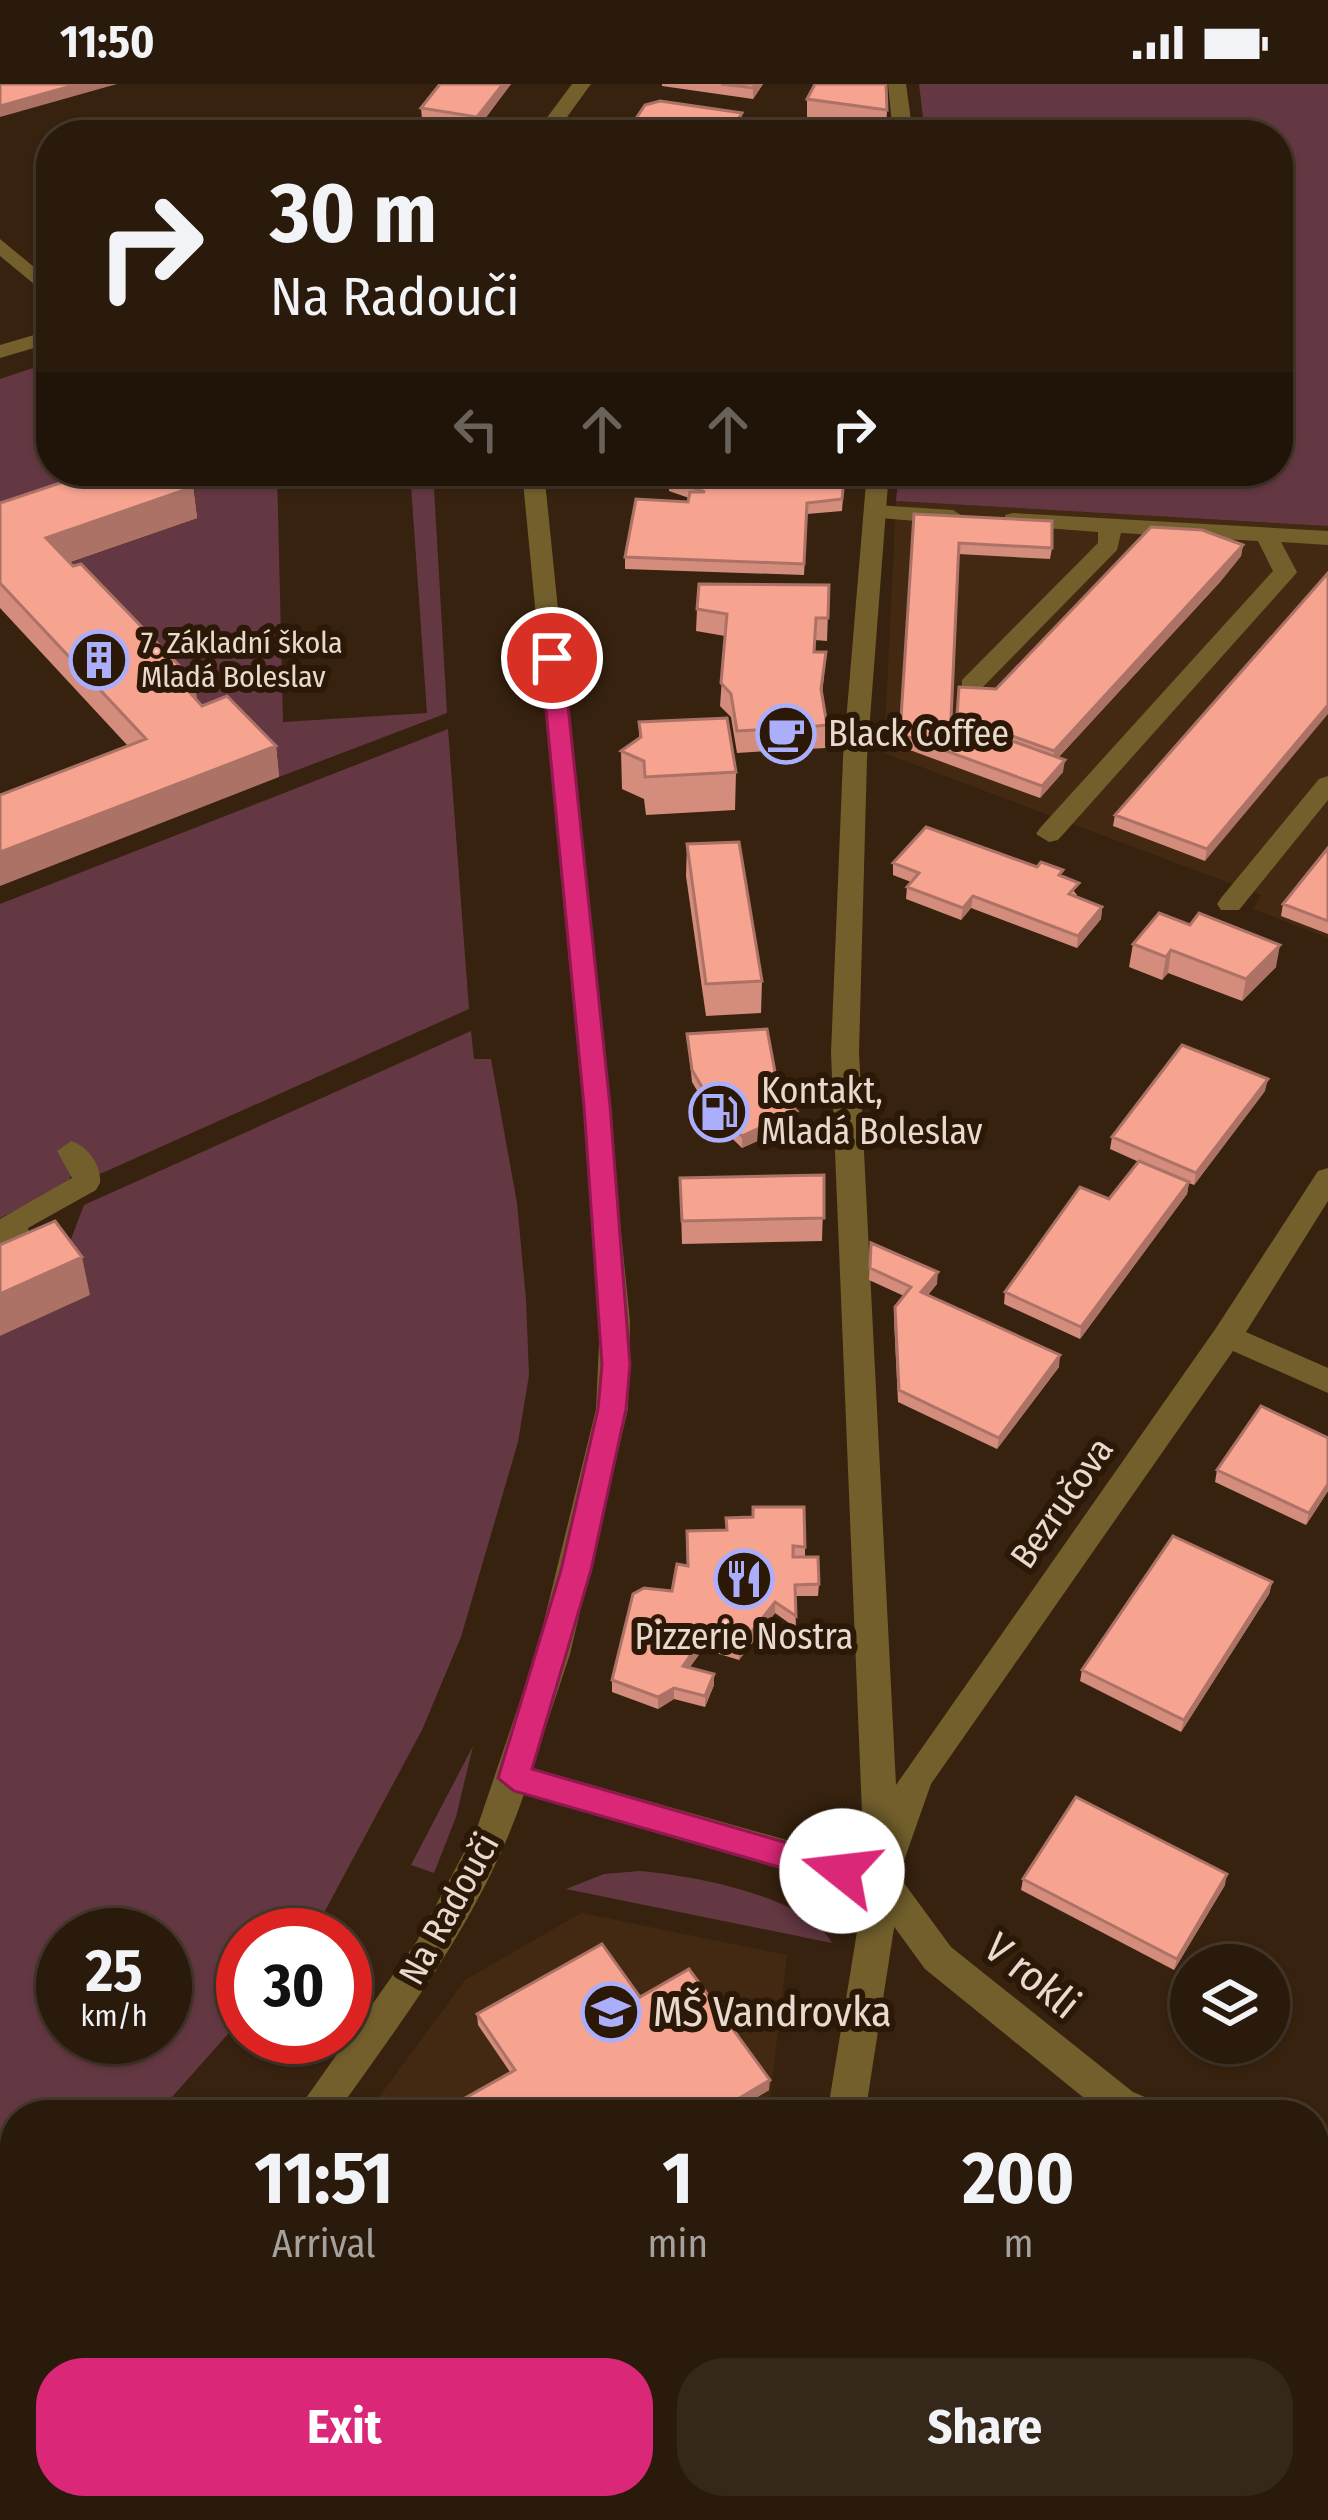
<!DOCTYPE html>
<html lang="en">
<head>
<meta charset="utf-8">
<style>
  :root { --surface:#291a0b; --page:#352719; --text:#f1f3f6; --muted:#a5a19d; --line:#45382c; --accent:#db2777 }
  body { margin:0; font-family:"Fira Sans Condensed",sans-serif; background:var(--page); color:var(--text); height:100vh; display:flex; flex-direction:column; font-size:45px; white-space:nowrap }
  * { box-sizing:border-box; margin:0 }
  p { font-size:39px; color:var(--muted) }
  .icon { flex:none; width:66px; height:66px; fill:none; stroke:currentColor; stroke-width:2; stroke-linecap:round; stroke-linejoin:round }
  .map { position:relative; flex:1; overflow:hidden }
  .side { position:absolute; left:0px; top:2016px; width:1329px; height:420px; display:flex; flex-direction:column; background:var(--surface); border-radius:48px 48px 0 0; box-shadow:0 3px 9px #0004,0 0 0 3px var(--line) }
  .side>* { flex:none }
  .guide { position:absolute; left:36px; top:36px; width:1257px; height:366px; border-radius:48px; box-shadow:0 3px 9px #0004,0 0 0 3px var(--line); background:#291a0b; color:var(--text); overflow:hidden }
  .fabs { position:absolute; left:1170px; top:1860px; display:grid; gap:24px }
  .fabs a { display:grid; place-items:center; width:120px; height:120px; border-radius:50%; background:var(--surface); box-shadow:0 3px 9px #0004,0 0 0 3px var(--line); font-size:60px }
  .speed { position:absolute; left:36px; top:1824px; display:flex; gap:24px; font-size:60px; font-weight:700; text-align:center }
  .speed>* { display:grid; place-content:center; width:156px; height:156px; border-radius:50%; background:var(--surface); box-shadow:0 3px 9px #0004,0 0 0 3px var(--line); line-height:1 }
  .speed small { font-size:30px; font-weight:400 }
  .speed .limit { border:18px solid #d22; background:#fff; color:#111 }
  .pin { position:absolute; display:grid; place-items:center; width:102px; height:102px; color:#fff; margin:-51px; border:6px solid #fff; border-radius:50%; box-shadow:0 3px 12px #0007 }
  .me { position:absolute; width:132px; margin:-66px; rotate:286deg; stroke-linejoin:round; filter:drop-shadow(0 0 9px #0008) }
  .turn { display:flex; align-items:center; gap:42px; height:252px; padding:0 36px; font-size:54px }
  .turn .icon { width:156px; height:156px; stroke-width:2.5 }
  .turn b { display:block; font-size:84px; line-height:102px }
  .lanes { display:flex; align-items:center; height:114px; padding:0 36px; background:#0003; justify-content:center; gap:60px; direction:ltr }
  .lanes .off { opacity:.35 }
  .eta { display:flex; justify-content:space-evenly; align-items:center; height:204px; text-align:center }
  .eta b { font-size:72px; font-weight:700; line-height:84px }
  .primary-button { display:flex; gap:24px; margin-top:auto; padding:24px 36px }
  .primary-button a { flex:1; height:138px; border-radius:48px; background:var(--accent); color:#fff; font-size:48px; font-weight:700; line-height:138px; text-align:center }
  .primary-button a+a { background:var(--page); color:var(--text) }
  .status { display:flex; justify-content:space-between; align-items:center; height:84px; padding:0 60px; background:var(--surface); direction:ltr }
  .status svg { height:33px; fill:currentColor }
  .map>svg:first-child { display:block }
  .built { fill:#432911 }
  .green { fill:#643842; fill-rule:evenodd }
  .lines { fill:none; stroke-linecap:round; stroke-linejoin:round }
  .lane { fill:#725f2c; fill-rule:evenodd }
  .street { fill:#725f2c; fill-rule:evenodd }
  .wall { fill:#d48c7c }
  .shaded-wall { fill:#ac7265 }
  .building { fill:#f6a390; stroke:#ac7265; stroke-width:3 }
  .route { fill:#db2777; stroke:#8e194d; stroke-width:3 }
  .labels { text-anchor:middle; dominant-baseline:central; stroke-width:12; stroke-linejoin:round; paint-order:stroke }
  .far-poi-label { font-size:30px; fill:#e8dacf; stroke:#2c1806; text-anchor:start }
  .poi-label { font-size:36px; fill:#e8dacf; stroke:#2c1806; text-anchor:start }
  .street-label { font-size:36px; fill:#e8dacf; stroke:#2c1806 }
  .near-street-label { font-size:42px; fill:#e8dacf; stroke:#2c1806 }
  .near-poi-label { font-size:42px; fill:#e8dacf; stroke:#2c1806; text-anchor:start }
</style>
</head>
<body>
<div class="status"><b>11:50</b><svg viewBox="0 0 49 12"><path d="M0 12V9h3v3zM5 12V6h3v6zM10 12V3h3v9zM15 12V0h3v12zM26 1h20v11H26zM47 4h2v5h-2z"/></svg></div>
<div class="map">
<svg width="1328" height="2436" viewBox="0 0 1328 2436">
  <rect width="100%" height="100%" fill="#37220f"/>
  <path class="built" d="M896,417L1328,442V854L1253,825L1261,811L884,669Z
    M581,1829L787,1871L768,2031H366L465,1896Z
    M15,2388V2421H180L155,2436H0V2400Z"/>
  <path class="green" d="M919,0H1328V442L896,417L899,387H1278V51H925Z
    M51,278V387H277L283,638L427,629L410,387H433L447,629L279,693L231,644L206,653L52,484L196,433L0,452V295Z
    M448,645L469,925L100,1090L80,1064L68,1100L0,1134V820Z
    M471,947L474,975H491L517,1119L526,1216L529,1291L518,1358L461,1553L422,1646L326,1825L307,1851H243V1933L156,2031H15V2170L0,2183V1252L90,1211L63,1176L84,1121ZM63,1851H165V1953H63Z
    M473,1662L456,1733L434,1789L411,1781Z
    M640,1787C690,1791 807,1812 832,1859L566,1805L604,1790Z
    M1314,2203L1328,2210V2436H852L851,2421H1314Z"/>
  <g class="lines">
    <path class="lane" d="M875,421L953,426L964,433L953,440L867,433V423Z
      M1013,429L1328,447V461L1281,458L1297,488L1293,493L1058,756L1049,758L1036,750L1040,744L1273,487L1258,457L1121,449L1117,466L980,606H962V596L1098,459V448L1005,441V431Z
      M1328,692V716L1239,826H1221L1217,820L1221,814L1319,695Z
      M71,1057C88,1062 102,1082 100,1099L96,1106L28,1144L31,1158C23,1171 15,1185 0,1190V1135L72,1094L57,1067Z
      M883,1784L896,1788L901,1799L865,2031H827L865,1799L870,1788Z"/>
    <path class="street" d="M572,0H591L554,51H534Z
      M888,0H906L913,51H893Z
      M0,155L51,197V214L0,172Z
      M51,246V259L0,274V261Z
      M522,387H544L630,1237L628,1325L570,1570L532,1684L864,1778L831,969L843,674L867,387H889L867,674L859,969L896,1701L1216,1244L1318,1087L1328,1084V1117L1246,1248L1328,1284V1309L1233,1267L931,1700L900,1788L901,1795L951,1863L1133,2008L1159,2019L1165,2031H1105L925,1885L871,1811L524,1710C484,1829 407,1930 335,2031H294L417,1857L477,1744L536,1570L596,1325L600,1237L583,1022Z
      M1314,2085L1328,2091V2127L1314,2121Z
      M15,2306V2353L0,2359V2313Z"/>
  </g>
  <path class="wall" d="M511,0L478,44L422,35L421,24Z
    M662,0H763L753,15L662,2Z
    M807,15L887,26L886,47L807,35Z
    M633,39L742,40L735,51H624L633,48Z
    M667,387H845L842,427L807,430L804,491L625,485V473L688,418L689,414L669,407V393H667Z
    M193,403L197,434L70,478L194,597L197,616L202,622L276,662L279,693L128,662L0,524V419Z
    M914,430L1052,464L1050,475L958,470L951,635L956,637L959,603L996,605L1243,461L1241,472L1220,498L1058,674L1063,688L1040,714L899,662Z
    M1328,489L1205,777L1113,742L1115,731Z
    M829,501L827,557L815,556L814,568H826L822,612L827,641L826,664L808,665L807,672L800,677L780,678L770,667L737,669L731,633L720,622L725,552L696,547L697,525Z
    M639,638L736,688L735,726L646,731L644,715L622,705L621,667L639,655Z
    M687,760L762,897L761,929L706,932L686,792Z
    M1328,764V850L1281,832L1283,820Z
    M893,779L1062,792L1077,811L1076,813L1102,823L1101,835L1077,864L971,824L961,836L906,815L907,803L911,798L893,791Z
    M1190,841L1276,883L1242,917L1168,889L1162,896L1129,883L1133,860Z
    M687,950L779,1009L797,1039L742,1064L716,1039L692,998Z
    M1265,1007L1194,1101L1189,1099L1187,1110L1080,1255L1004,1220L1005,1208L1109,1115L1139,1078L1110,1065L1112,1053Z
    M824,1091L822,1157L682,1160L680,1094Z
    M871,1159L937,1200L928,1211L1059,1283L997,1365L898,1318L894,1235L895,1223L904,1212L869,1196Z
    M1328,1354V1407L1306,1441L1215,1398L1217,1386Z
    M687,1447L805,1463V1473L819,1500L818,1512H795L796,1544L775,1529L739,1576L703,1565L690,1583L714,1590V1601L705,1623L674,1615L658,1625L612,1608V1596L687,1482Z
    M1272,1498L1269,1510L1181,1648L1080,1597L1082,1586Z
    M1023,1795L1225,1801L1174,1886L1021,1806Z
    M640,1913L769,2006L728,2031H435L510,1988L478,1941L477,1930Z
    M970,2421H1009L1007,2433L971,2434Z"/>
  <path class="shaded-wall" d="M78,0H117L0,33V22Z
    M503,0H511L478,44L477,33Z
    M756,0H763L753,15V4Z
    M742,29V40L735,51H728Z
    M193,403L197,434L52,484L46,454Z
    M1243,461L1241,472L1220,498L1053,679L1054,667Z
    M194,597L199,628L183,601Z
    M1328,621V630L1205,777L1207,765Z
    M808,649L807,672L800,677L801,654Z
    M276,662L279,693L0,802V768Z
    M1065,676L1063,688L1040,714L1042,702Z
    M973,812L971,824L961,836L963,824Z
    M1102,823L1101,835L1077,864L1078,852Z
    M1280,861L1276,883L1242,917L1246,895Z
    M1171,866L1168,889L1162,896L1166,873Z
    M1268,995L1265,1007L1194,1101L1196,1089Z
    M797,1027V1039L742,1064V1052Z
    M1189,1098L1187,1110L1080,1255L1081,1243Z
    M82,1173L90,1211L0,1252V1210Z
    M938,1188L937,1200L920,1220L921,1208Z
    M1060,1271L1059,1283L997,1365L999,1354Z
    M1328,1400V1407L1306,1441L1309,1429Z
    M1272,1498L1269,1510L1181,1648L1184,1636Z
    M775,1518V1529L739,1576V1564Z
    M703,1553V1565L683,1593V1582Z
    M714,1590V1601L705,1623V1612Z
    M674,1604V1615L658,1625V1613Z
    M1227,1790L1225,1801L1174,1886L1177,1875Z
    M770,1996L769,2006L728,2031H711Z"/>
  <path class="building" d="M0,0H78L0,22Z
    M440,0H503L477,33L421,24Z
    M721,0H756L753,4Z
    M815,0H886L887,26L807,15Z
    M660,17L742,29L728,51H624L627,47L639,49L646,40L633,39L645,21Z
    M311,40L325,51H273Z
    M96,387H176L193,403L46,454L73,482L81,480L194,597L183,601L202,622L227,612L276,662L0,768V711L146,655L0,499V419Z
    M670,387H845L842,415L807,419L804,480L625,473L636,415L688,418L690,408H705L669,395Z
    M914,430L1052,437V464L959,459L951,635L1065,676L1042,702L900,650Z
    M1151,443L1202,446L1243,461L1054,667L957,632L959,603L996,605Z
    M1328,489V621L1207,765L1115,731Z
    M699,500L829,501L828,534H816L814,568H826L821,605L827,641L807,643L808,649L801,654L781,655L771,645L737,647L731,610L721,599L727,530L697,525Z
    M727,634L736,688L645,693L644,677L621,667L641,653L639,638Z
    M926,743L1037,783L1041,778L1063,786L1059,791L1079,799L1069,810L1102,823L1078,852L973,812L963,824L907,803L919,789L893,779Z
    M739,758L762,897L706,900L687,760Z
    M1328,764V837L1283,820Z
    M1159,829L1190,841L1199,829L1280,861L1246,895L1171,866L1166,873L1133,860Z
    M767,945L779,1009L797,1027L742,1052L716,1027L692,986L687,950Z
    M1182,961L1268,995L1196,1089L1112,1053Z
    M1139,1077L1189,1098L1081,1243L1005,1208L1080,1103L1109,1115Z
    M824,1091V1134L682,1137L680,1094Z
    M55,1137L82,1173L0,1210V1161Z
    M871,1159L938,1188L921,1208L1060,1271L999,1354L899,1306L895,1223L911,1203L870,1184Z
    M1261,1322L1328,1354V1400L1309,1429L1217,1386Z
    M753,1423H804L805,1463L793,1462V1473H818L819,1500L795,1501L796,1532L775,1518L739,1564L703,1553L683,1582L714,1590L705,1612L674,1604L658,1613L612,1596L633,1510L644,1504L672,1507L677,1480L688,1482L687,1447L727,1446L726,1434L753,1433Z
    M1173,1452L1272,1498L1184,1636L1082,1586Z
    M1076,1713L1227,1790L1177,1875L1023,1795Z
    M602,1860L640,1913L689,1885L770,1996L711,2031H435L515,1986L477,1930Z
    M337,2421L347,2436H313Z
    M454,2421H683L693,2436H430Z
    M973,2421H1009V2423L973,2424Z"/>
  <path class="route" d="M552,567L563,574L610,1022L630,1281L626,1325L591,1486L532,1685L853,1778L858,1787L853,1797L842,1801L514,1707L498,1694L561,1486L598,1325L602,1281L584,1022L541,574Z"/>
  <defs>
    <symbol id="building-ring" viewBox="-11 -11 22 22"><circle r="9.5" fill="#2c1806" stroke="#abaffb" stroke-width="1.5"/><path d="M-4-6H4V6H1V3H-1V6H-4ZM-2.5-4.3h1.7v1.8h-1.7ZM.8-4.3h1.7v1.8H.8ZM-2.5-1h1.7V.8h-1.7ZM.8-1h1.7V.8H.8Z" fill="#abaffb"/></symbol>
    <symbol id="cafe-ring" viewBox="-11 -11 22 22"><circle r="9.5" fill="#2c1806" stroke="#abaffb" stroke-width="1.5"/><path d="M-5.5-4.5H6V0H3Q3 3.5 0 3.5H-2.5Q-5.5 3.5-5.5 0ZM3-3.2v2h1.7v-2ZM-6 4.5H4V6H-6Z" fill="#abaffb"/></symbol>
    <symbol id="fuel-ring" viewBox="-11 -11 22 22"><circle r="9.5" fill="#2c1806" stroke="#abaffb" stroke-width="1.5"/><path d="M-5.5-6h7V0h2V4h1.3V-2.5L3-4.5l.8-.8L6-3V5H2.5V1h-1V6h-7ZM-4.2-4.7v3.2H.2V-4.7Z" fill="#abaffb"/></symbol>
    <symbol id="restaurant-ring" viewBox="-11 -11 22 22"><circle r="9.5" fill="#2c1806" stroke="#abaffb" stroke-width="1.5"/><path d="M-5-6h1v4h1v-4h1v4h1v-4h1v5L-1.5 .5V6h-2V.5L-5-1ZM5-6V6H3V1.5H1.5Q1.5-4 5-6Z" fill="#abaffb"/></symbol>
    <symbol id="school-ring" viewBox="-11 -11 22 22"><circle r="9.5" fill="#2c1806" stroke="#abaffb" stroke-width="1.5"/><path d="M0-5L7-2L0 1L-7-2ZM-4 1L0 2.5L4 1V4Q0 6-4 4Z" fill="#abaffb"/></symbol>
  </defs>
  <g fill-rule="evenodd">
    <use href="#building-ring" x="66" y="543" width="66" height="66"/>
    <use href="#cafe-ring" x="753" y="617" width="66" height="66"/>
    <use href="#fuel-ring" x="686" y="995" width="66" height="66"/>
    <use href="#restaurant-ring" x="711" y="1462" width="66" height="66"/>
    <use href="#school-ring" x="578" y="1895" width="66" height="66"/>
  </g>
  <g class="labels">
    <g class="far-poi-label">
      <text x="141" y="559">7. Základní škola<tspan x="141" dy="34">Mladá Boleslav</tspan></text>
    </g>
    <g class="poi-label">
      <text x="828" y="650">Black Coffee</text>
      <text x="761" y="1007">Kontakt,<tspan x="761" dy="41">Mladá Boleslav</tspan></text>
      <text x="744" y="1553" text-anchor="middle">Pizzerie Nostra</text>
    </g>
    <g class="street-label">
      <text transform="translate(1062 1419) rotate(-55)">Bezručova</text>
      <text transform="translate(449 1825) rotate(-61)">Na Radouči</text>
    </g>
    <g class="near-street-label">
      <text transform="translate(1032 1892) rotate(39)">V rokli</text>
    </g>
    <g class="near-poi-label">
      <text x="653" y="1928">MŠ Vandrovka</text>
    </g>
  </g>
</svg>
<div class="fabs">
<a><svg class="icon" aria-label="layers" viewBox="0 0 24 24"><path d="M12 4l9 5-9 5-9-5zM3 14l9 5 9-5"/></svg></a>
</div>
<div class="speed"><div>25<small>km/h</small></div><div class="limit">30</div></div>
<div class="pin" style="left:552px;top:574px;background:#d93025"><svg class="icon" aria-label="arrive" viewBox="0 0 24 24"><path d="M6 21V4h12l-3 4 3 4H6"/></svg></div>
<svg class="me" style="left:842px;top:1787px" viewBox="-20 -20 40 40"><circle r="19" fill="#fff"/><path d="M0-13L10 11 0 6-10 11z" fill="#db2777"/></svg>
<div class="guide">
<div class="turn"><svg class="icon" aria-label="right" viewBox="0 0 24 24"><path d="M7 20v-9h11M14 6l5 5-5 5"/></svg><div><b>30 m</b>Na Radouči</div></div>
<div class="lanes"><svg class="icon off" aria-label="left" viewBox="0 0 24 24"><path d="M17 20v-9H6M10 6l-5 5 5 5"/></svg><svg class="icon off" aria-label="ahead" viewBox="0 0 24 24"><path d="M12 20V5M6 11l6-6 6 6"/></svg><svg class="icon off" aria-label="ahead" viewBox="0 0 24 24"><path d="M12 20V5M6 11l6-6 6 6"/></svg><svg class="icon" aria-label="right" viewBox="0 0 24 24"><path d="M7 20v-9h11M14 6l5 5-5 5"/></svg></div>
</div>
<section class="side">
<div class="eta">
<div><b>11:51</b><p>Arrival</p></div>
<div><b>1</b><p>min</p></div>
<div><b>200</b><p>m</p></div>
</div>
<div class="primary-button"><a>Exit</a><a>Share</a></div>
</section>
</div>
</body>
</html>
